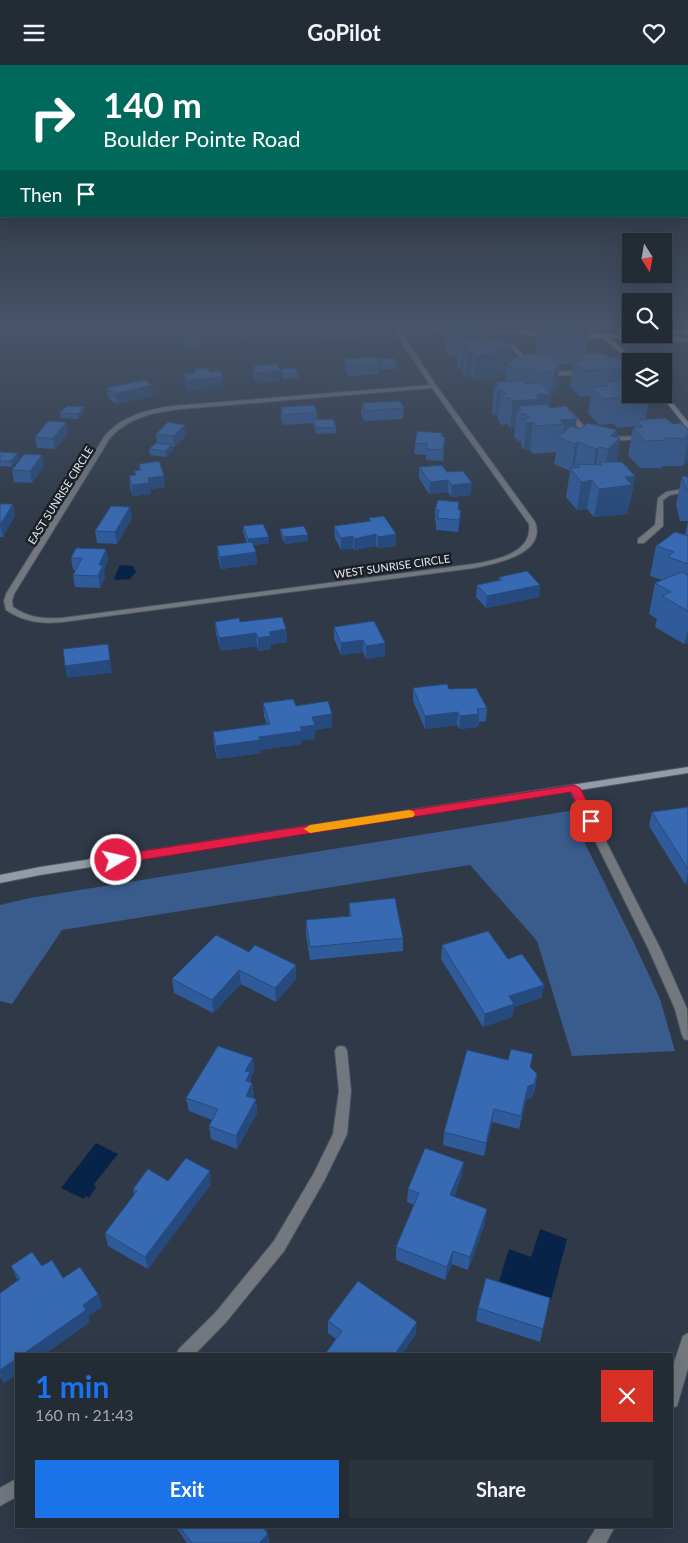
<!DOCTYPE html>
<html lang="en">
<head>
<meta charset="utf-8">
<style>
  :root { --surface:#232b35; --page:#2b333d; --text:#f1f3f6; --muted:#a3a7ad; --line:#404750; --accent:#1a73e8 }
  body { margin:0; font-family:Lato,sans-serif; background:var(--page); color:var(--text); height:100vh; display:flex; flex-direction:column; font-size:19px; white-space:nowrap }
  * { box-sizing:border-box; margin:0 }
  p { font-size:16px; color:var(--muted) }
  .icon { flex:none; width:28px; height:28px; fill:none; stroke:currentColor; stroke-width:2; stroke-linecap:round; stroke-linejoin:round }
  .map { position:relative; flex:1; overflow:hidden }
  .side { position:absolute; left:15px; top:1288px; width:658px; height:175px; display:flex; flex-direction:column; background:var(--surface); border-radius:0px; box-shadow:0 5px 20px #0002,0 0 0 1px var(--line) }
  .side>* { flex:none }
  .top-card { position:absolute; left:0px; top:0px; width:689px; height:152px; box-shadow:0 5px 20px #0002,0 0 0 1px var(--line); background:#00695c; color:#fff; overflow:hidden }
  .needle { width:32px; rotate:169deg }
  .fabs { position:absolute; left:622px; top:168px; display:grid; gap:10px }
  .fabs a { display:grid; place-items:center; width:50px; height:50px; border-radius:0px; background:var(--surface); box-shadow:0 5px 20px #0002,0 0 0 1px var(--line); font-size:25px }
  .pin { position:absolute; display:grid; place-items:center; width:42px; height:42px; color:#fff; margin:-21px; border-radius:10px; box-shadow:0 2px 8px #0006 }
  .me { position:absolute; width:55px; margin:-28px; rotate:81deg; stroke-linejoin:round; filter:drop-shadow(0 0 4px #0008) }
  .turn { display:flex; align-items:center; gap:18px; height:105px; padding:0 20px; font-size:22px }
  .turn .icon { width:65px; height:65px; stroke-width:2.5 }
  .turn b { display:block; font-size:35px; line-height:42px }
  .then { display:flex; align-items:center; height:48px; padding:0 20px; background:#0003; gap:10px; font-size:19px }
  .round { display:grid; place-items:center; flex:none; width:52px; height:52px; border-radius:0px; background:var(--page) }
  .summary { display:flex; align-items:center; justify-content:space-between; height:85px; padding:0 20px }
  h1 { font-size:30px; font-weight:700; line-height:38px; color:var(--accent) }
  .action { display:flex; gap:10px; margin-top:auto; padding:10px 20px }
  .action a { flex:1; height:58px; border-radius:0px; background:var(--accent); color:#fff; font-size:20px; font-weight:700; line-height:58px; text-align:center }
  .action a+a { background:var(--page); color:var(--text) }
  header { display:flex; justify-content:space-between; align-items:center; height:65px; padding:0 20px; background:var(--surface); font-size:22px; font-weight:700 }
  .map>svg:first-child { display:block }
  .green { fill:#395c8d }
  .water { fill:#082348 }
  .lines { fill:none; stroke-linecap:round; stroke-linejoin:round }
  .street-casing { stroke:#4c5562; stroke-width:2 }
  .secondary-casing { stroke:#4c5562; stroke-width:2 }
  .street { fill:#73787f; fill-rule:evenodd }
  .secondary { fill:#939ba7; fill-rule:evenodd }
  .wall { fill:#2f5b9a }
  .shaded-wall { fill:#264a7d }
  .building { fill:#376ab3; stroke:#264a7d }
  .route { fill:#e11d48; stroke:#92132f }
  .slow { fill:#f59e0b }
  .labels { text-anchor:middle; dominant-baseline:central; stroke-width:5; stroke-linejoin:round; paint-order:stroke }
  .far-street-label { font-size:11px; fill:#e2e9f2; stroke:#1b2026 }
</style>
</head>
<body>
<header><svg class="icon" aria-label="menu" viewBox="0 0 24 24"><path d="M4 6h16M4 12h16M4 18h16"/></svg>GoPilot<svg class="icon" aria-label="heart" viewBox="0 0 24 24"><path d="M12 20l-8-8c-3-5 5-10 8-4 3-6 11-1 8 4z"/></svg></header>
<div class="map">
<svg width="688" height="1478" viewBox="0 0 688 1478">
  <rect width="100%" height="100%" fill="#2f3947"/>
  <path class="green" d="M569,746L635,880L660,934L675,986L572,991L537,876L470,800L62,865L12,939L0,936V840L30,833Z"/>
  <path class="water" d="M120,500L133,501L136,507L130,514L116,515L114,513Z
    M96,1078L118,1089L94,1119L96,1122L89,1133L86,1131L84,1134L61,1123Z
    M540,1164L567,1174L551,1235L499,1216L509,1184L531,1192Z"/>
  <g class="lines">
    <defs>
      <path id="street" d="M393,259H397L399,264L436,320L535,457C547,489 495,499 474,503L62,557C41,559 24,557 6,545L4,536L6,529L104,372C121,351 146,345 172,341L430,320L393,264ZM432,323L529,459C533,488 496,495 474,499L62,553C43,554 29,553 13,542L12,536L14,529L110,373C129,352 154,347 182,344Z
        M510,279H514L531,301V303H527L510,281Z
        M545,305L553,307L585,305L588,307L585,309L553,311L543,308V306Z
        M565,345H569L587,364L595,369V371C583,371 573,356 565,347Z
        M645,371L647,372V374L607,376L604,374L607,372Z
        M688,423V427L670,430L663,435V461L644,478H638V474L655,460L658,433L666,427Z
        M574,720L579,723L661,885L687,944L688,975L684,974L682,970L675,944L649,885L569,723Z
        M341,981L345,982L347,986L351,1026L347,1069L324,1116L284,1186L226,1257L195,1289H176L179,1284L216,1247L274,1176L314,1108L333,1069L339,1026L335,986L337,982Z
        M688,1268V1303L677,1341L671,1343V1307L683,1271Z
        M16,1414V1432L0,1441V1423Z
        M597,1461H615L606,1478H587Z"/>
      <path id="secondary" d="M382,259L458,261L461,263L458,265L384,261Z
        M509,259L631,262V266L511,261Z
        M480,264L550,267L553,269L550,271L482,267L479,265Z
        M664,264L688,265V269L664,268Z
        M603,268L688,273V277L610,273L635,296L631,297L603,273L575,272L572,270L575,268Z
        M664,327L688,357V363L686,362L660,329Z
        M688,702V708L40,810L0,818V810L40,802Z"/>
    </defs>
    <use href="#street" class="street-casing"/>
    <use href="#secondary" class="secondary-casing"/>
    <use href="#street" class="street"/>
    <use href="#secondary" class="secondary"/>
  </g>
  <path class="wall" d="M0,259H13L15,270L5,278L0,277Z
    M13,259H35L33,260Z
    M110,259H139L135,263H131L129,265L111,264Z
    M159,259H200V261L197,266L188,265L187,268L176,267V265L159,264Z
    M233,259H274V265L271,271L251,270L249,273L237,272V269H234Z
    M446,259H491L494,265L493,274L510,297L537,289L536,287L539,262H551L552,259L577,262L585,265L584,268L588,271L586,289L610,293L628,302L626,316L631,329L650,330L646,354L673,359L688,364V398H684L683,401H663L662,403H640L628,390L633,363H634L635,361L618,363L614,359L599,360L588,348L591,331H579L570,321L573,299H560L557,323L551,332L550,342L575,363L580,364L617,365L616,372L620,373L616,397L635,411L630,439L629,440L627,449L594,452L587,444L577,445L566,432L570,406L554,399L556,387L533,389L530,385H524L521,381V376H518L514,372L515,362L510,363L507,359L501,360L498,355V351H495L492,347L494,321H496V317H505L506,309H498L497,313L474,315L471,312H465L463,309V305H460L457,302L458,293H455L454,290L448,291L447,287V284H446L445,281Z
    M357,260V269L355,275L323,274V264Z
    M183,273L199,278L198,282H183Z
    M345,294L379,297V294L396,299V304L381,305L379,301V309L348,311L345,304Z
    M253,301L280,306V316L256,318L254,311Z
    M194,304L210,307L224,322L187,325L185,319L184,309L194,308Z
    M281,304L298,308V313L283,314L281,309Z
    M152,320L153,331L117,339L108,333L107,323Z
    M362,338L404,343L403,354L364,356L361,349Z
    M281,342L317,347V355L336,362V368L316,369L313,358L283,360L281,353Z
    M84,347L78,354L61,353L60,348Z
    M185,360L186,371L174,382H172L173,385L166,392L150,390L149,384L157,378L156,369Z
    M68,368L55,384L37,383L35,372Z
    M442,371L445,372L443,396L426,395V390L414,389L415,378Z
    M0,387L19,393L12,402L0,401Z
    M139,399L165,422L150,424L151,429L133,431L130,422L129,411L135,410L134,406L139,405Z
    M44,401L32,418L14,417L12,405Z
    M419,402L447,407L471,430L451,432L448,427L429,429L419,413Z
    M682,411L688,412V578L684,579L655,562L657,554L649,549L655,518L662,515L650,511L656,481L685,470L688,456H680L676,440Z
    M459,437V445H461L460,457L458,467L436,465V456H435V445Z
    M0,439L15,450L3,472H0Z
    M132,453L117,479L97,478L95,466Z
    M369,453L396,469V481L377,483L376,481L354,485L353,483L341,485L335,473L334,461L369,457Z
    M243,461L269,472V478L253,480L256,487L257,499L221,504L218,493L217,481L247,478L243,467Z
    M280,464L308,470V476L285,479L281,470Z
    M106,484L108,496L104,505L105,512L100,523L75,522L73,510L76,505H73L71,493Z
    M499,512L540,520L539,532L486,543L476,532L477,520L499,515Z
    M215,557H240L286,564L287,577L271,579V584L258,586L257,581L221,586L216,569Z
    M334,562L385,578V591L366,594L363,587L341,590L334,574Z
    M413,623L449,624L487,643L486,656L479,657L478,662L459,664L457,660L425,664L413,636Z
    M263,638L296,641L332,649V662L315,665V674L302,675V679L260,685L261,688L217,694L214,680L213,667L267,659L264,651Z
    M688,742V818L685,819L649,761L652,747Z
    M349,838L403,873V886L310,895L306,869V855L349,851Z
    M442,880L508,894L544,920L541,933L514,942L512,952L483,962L441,894Z
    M249,887L296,900V914L276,937L241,919L213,948L174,928L172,914Z
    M253,993L254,1006L251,1012V1018H252L254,1032L253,1033L256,1034L257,1048L237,1084L211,1074L209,1061L212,1055L189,1046L186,1033Z
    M530,1003L537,1009L535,1023L532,1032L526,1035L519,1064L492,1057L484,1091L443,1080L444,1067Z
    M462,1110L454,1132L485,1158L468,1205L452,1199L445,1215L396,1195V1182L414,1140L407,1137L408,1124Z
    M168,1116L211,1119L148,1204L108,1181L105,1168L134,1130L133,1124Z
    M11,1201H42L63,1213L98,1229L102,1242L88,1251L90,1257L4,1318L0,1311V1228L18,1216Z
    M478,1243L543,1264L540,1277L476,1256Z
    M328,1256L416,1269L402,1289H325L336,1274L328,1268Z
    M175,1461H272L266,1467L268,1469L269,1478H187Z"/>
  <path class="shaded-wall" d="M7,259H13L15,270L5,278L3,268L6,260Z
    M128,259H130L131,263L129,265Z
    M135,259H139L135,263Z
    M186,259H188V265L187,268Z
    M197,259H200V261L197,266Z
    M272,259H274V265L271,271L270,262Z
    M357,260V269L355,275V266Z
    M250,261L251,270L249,273V263Z
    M466,280V285L464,284L463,305H460L462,281Z
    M511,283L510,302L507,301L506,309H498L497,313L474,315L476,290L497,285Z
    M467,287H473L471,312H465Z
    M560,298L557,323L551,332L548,355L533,357L530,385H524L527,358L529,353L519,341L518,346L517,345L515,362L510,363L513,336L536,330H541L544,308L545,306L542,330L551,329L554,307Z
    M525,303L523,329L522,331L524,305Z
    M280,306V316L256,318V308Z
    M223,312L224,322L187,325L186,315Z
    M152,320L153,331L117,339L115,329Z
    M498,325H502V331L500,329L498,351H495Z
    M84,342V347L78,354V349Z
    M577,354L573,378L562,374L564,359L560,355Z
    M66,357L68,368L55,384L53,374Z
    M185,360L186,371L174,382L173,371Z
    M617,365L615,377L620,373L616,401L604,412L610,371Z
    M688,376V398H684Z
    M578,377L574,404L572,406L575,379Z
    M172,380L173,385L166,392L165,386Z
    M599,382L595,409L592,412L596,384Z
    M18,388L19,393L12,402L11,396Z
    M42,390L44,401L32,418L30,406Z
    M164,411L165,422L150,424L151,429L133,431L132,420L148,413Z
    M635,411L630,439L629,440L627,449L594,452L599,424L625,412Z
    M448,415V427L429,429L430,417Z
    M592,415L587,444L577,445L581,417Z
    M472,418L471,430L451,432L452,420Z
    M13,439L15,450L3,472L0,460Z
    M130,442L132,453L117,479L115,467Z
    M461,445L460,457L458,467L459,455Z
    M376,469V481L354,485V474Z
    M396,469V481L377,483L378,472Z
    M308,470V476L285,479L284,472Z
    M353,471V483L341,485V473Z
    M269,472V478L248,480V474Z
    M106,484L108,496L104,505L105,512L100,523L98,511L99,500Z
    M256,487L257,499L221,504L220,492Z
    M540,520L539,532L486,543L487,531Z
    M286,564L287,577L271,579V584L258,586V573L269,567Z
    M688,564V578L684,579Z
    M256,568L257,581L221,586L219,573Z
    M363,575V587L341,590V578Z
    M385,578V591L366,594V581Z
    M108,579L112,608L67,613L65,601Z
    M458,647L457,660L425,664V651Z
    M332,649V662L315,665V674L302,675V679L260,685L261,688L217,694L216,681L300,662L312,652Z
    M479,649L478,662L459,664L460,651Z
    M688,807V818L685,819Z
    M296,900V914L276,937L275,923Z
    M239,905L241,919L213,948L212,935Z
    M544,920L541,933L514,942L512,952L483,962L485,949L509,931Z
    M253,993L254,1006L251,1012V1020L252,1018L254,1032L247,1044L246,1031L245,1006Z
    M537,1009L532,1032L526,1035L519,1064L528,1021Z
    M256,1034L257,1048L237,1084L236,1071Z
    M494,1044L492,1057L484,1091L486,1078Z
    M464,1097L462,1110L449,1143L450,1130Z
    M210,1106L211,1119L148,1204L145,1192Z
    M487,1144L485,1158L468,1205L470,1192Z
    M453,1186L452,1199L445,1215L447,1202Z
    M98,1229L102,1242L88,1251L90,1257L45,1289H23L83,1240Z
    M417,1257L416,1269L402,1289H395Z
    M16,1294V1309L4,1318L0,1309V1305Z
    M261,1461H272L263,1470Z
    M268,1469L269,1478H259Z"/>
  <path class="building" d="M0,259H7L6,260H13L3,268H0Z
    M233,259H272L270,262L250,261L249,263L237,262L238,260Z
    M325,259L357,260L355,266L323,264Z
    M447,259H491L494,265H480L481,268L456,269L455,266H450L449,263H453L452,260H448Z
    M552,259H576L577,262L583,261L585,265H580L582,268H586L588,271H584L586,274L560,275L558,272H544L539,262H553Z
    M485,272L488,275L502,274L511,283L497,285L500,288L476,290L473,287H467L464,284L469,283L466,280L462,281L459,277H463L460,274Z
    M183,273H198V277H182Z
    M527,288L555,291L551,297L560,298L554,307L545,306L544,308L534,306L535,305L525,303L524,305L507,301L514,292L523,293Z
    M604,288L610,293L618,292L628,302H619L622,304L583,306L573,296L582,295L577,289Z
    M376,292L380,299L348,301L345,294Z
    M394,293L396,299L381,300L379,294Z
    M277,299L280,306L256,308L253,301Z
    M208,303L210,307L221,306L223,312L186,315L184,309L195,308L194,304Z
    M295,303L298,308L283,309L281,304Z
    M144,315L152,320L115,329L107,323Z
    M523,315L526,319L541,318L551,329L536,330L539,334L513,336L510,333H504L500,329H506L502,325H498L494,321H499L496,317Z
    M629,315L631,317V329H649L650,330H646L650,334L622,336L619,332L603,334L592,322L607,321L604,317Z
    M400,336L404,343L365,346L362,338Z
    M547,339L550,343L566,341L577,354L560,355L564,359L537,361L533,357L527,358L523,354L529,353L526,349H521L517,345H521L519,341Z
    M314,340L317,347L283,350L281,342Z
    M67,341L84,342L78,349L60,348Z
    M665,353L673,359L682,358L688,364V371H685L688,374L665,373L667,375L645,376L633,363L643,362L636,355Z
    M333,354L336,362L316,363L313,355Z
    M48,356L66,357L53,374L35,372Z
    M168,357L185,360L173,371L156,369Z
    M587,358L617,365L610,371L620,373L608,384L599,382L596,384L578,377L575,379L558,372L571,361L580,364Z
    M417,366L442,368L441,371L445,372L443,385L426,384L427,379L415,378Z
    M156,378L172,380L165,386L149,384Z
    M0,387L18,388L11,396H0Z
    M24,389L42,390L30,406L12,405Z
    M159,396L164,411L148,413L149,418L132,420L129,411L136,410L134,406L141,405L139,399Z
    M599,397H622L635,411L625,412L632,420L599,424L592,415L581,417L570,403L580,402L577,399L602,400Z
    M442,400L447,407L463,406L472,418L452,420L448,415L430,417L419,402Z
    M682,411L688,412V427H687Z
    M438,435L459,437L458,445H461L459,455L437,453L439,445H435Z
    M0,439H13L0,460Z
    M111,441L130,442L115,467L95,466Z
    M384,451L396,469L378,472L376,469L354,474L353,471L341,473L334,461L371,456L369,453Z
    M263,459L269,472L248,474L243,461Z
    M304,461L308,470L284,472L280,464Z
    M675,467L688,471V499L668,492L674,487L656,481Z
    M252,477L256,487L220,492L217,481Z
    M76,483L106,484L99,500H103L98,511L73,510L82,493H71Z
    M527,506L540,520L487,531L477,520L502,515L499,512Z
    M682,507L688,510V546L662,531L671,527L655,518Z
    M282,552L286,564L269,567L271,571L258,573L256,568L219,573L215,557L239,553L240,557Z
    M374,556L385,578L366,581L363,575L341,578L334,562Z
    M108,579L110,595L65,601L63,584Z
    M447,619L449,624L476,623L487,643L477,644L479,649L460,651L458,647L425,651L413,623Z
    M293,634L296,641L328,636L332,649L312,652L315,660L300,662L302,666L259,672L260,675L216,681L213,667L270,659L263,638Z
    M688,742V804L652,747Z
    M395,833L403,873L310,882L306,855L351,851L349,838Z
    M488,866L508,894L522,889L544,920L509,931L514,939L485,949L442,880Z
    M216,870L249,887L255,880L296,900L275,923L239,905L212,935L172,914Z
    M218,981L253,993L245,1006L250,1007L246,1016L252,1018L246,1031L256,1034L236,1071L209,1061L218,1044L186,1033Z
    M511,984L533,989L530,1002L537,1009L534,1019L528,1021L521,1051L494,1044L486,1078L444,1067L467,985L508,995Z
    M425,1083L464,1097L450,1130L487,1144L470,1192L453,1186L447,1202L396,1182L419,1128L408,1124Z
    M186,1093L210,1106L145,1192L105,1168L137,1126L133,1124L148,1104L168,1116Z
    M32,1187L42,1201L52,1195L63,1213L80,1202L98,1229L83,1240L86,1245L23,1289H16V1294L0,1305V1228L20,1214L11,1201Z
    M486,1213L550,1233L543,1264L478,1243Z
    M358,1216L417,1257L395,1289H325L342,1266L328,1256Z
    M179,1461H262L268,1469L259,1478H192Z"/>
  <linearGradient id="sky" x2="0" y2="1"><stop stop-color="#1a1f27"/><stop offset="0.56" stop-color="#475469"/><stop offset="1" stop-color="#475469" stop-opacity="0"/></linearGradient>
  <rect width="688" height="466" fill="url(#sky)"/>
  <path class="route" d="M574,720L580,723L597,756L595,759H587L571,727L116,799L110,795L116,790Z"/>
  <path class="slow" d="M409,745L413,746L415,749L413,752L310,768L304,764L310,760Z"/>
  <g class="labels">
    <g class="far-street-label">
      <text transform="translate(60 430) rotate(-58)">EAST SUNRISE CIRCLE</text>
      <text transform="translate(392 501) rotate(-8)">WEST SUNRISE CIRCLE</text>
    </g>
  </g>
</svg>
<div class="fabs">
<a><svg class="needle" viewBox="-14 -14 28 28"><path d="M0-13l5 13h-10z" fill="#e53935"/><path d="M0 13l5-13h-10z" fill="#a3a7ad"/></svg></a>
<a><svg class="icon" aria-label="search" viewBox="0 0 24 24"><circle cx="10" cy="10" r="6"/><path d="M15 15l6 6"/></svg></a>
<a><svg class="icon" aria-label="layers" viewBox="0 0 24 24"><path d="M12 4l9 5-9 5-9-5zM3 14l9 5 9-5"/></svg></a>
</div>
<div class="pin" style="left:591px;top:756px;background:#d93025"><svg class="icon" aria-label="arrive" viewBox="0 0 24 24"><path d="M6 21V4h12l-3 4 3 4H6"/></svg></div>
<svg class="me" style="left:116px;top:795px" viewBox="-20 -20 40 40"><circle r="17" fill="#e11d48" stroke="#fff" stroke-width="3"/><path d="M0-11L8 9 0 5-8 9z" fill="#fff"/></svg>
<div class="top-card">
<div class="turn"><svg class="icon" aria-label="right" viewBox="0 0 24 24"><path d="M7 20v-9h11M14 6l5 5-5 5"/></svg><div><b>140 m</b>Boulder Pointe Road</div></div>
<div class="then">Then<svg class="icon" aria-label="arrive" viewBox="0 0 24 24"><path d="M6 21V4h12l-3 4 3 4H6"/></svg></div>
</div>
<section class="side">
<div class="summary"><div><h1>1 min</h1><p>160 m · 21:43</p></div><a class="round" style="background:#d93025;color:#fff"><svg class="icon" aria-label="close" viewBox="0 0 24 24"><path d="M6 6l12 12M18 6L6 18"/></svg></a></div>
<div class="action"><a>Exit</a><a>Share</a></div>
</section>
</div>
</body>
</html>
